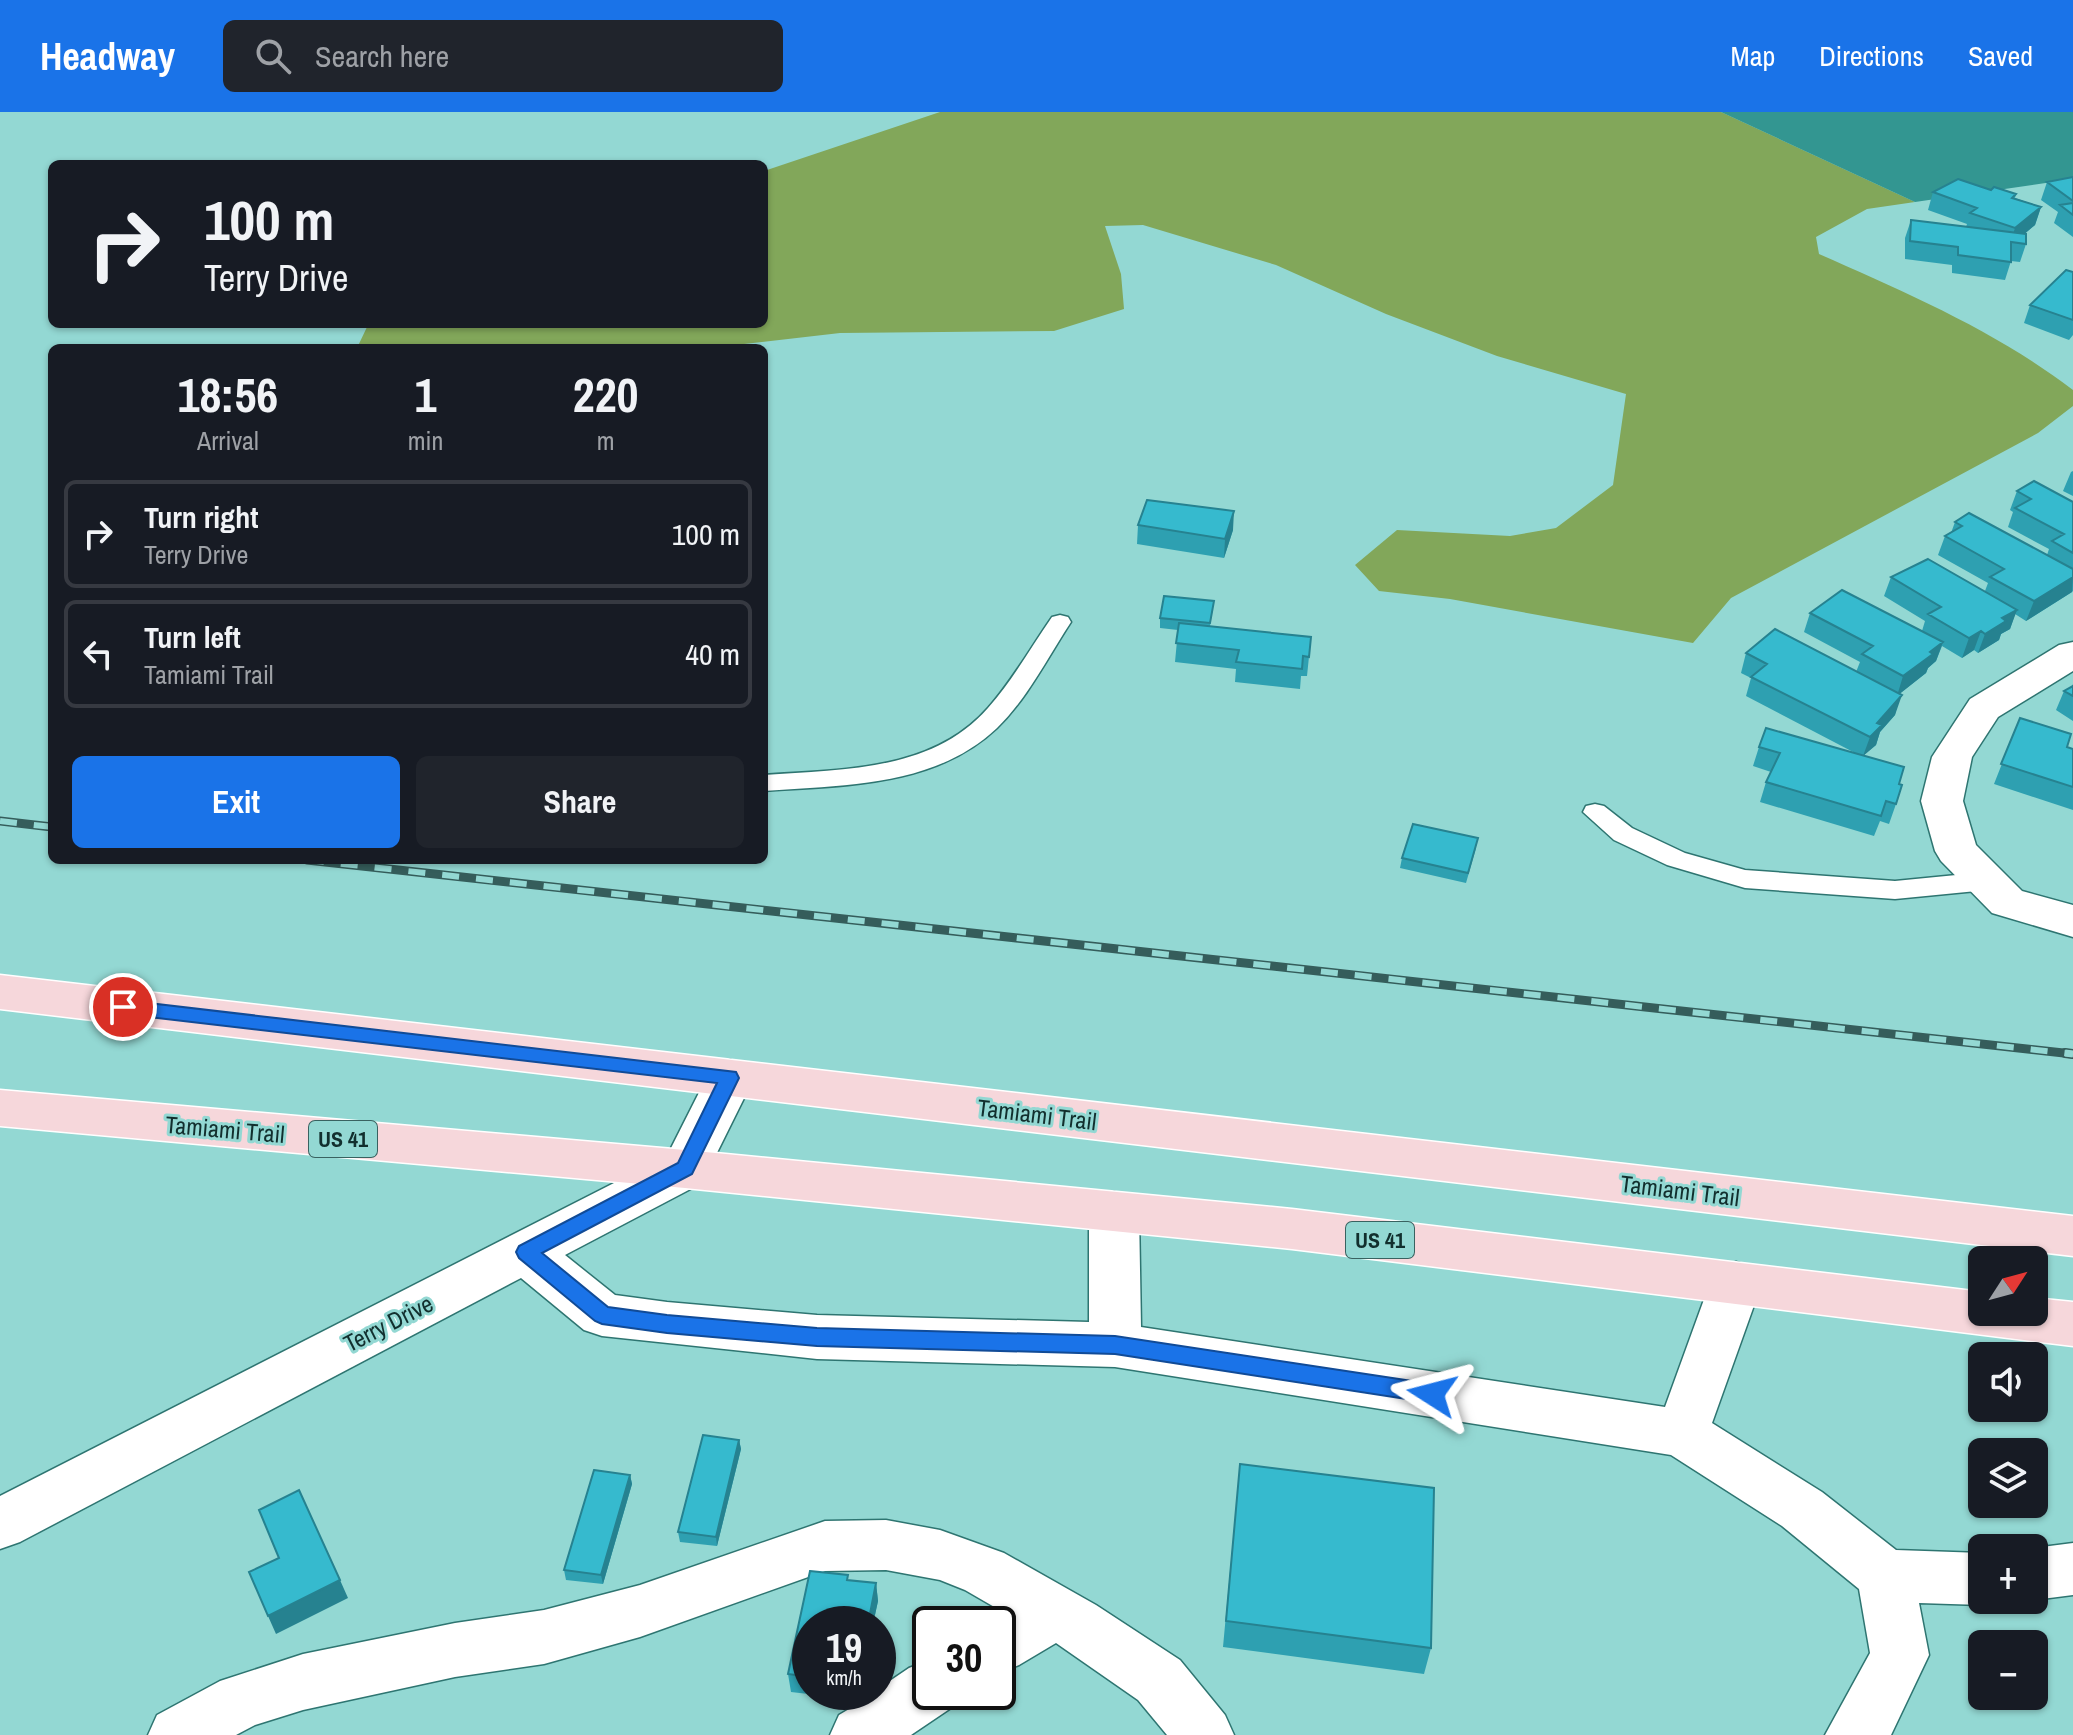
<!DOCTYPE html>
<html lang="en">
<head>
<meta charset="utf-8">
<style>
  :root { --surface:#171b24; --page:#20242c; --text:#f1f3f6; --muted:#9ea1a6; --line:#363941; --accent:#1a73e8 }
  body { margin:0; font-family:"Archivo Narrow",sans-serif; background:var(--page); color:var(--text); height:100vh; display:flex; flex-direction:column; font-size:30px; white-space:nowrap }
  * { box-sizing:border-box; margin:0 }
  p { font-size:26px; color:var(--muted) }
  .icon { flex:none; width:44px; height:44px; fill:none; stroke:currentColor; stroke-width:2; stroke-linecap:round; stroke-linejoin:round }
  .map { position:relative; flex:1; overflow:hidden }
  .side { position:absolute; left:48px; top:232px; width:720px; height:520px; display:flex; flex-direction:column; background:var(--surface); border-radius:12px; box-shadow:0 2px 6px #0004 }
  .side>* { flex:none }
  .guide { position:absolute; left:48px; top:48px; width:720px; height:168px; border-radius:12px; box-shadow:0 2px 6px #0004; background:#171b24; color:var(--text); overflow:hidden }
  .needle { width:52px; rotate:54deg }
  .fabs { position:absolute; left:1968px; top:1134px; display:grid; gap:16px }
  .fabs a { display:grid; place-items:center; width:80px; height:80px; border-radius:12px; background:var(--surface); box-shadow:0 2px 6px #0004; font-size:40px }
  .speed { position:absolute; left:792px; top:1494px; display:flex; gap:16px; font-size:40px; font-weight:700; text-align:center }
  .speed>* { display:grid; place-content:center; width:104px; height:104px; border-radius:50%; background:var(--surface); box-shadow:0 2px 6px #0004; line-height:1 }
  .speed small { font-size:20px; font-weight:400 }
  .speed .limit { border:4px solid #111; border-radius:12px; background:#fff; color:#111 }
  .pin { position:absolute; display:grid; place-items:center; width:68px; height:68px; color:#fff; margin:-34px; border:4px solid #fff; border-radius:50%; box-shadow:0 2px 8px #0007 }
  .me { position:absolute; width:88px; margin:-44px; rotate:279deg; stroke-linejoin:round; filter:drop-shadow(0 0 6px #0008) }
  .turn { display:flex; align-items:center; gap:28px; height:168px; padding:0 24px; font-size:36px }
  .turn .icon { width:104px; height:104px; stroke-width:2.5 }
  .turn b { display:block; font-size:56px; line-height:68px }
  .eta { display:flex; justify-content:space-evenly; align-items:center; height:136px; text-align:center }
  .eta b { font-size:48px; font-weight:700; line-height:56px }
  .action { display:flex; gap:16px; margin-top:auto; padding:16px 24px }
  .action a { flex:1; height:92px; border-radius:12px; background:var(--accent); color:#fff; font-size:32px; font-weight:700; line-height:92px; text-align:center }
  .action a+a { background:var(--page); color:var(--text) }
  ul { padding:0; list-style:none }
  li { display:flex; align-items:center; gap:24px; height:108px; margin:0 16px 12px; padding:0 8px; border:4px solid var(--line); border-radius:12px }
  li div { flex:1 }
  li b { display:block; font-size:30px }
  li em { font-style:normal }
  header { display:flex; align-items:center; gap:48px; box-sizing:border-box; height:112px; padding:0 40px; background:var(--accent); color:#fff }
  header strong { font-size:38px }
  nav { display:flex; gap:44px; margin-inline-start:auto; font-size:28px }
  .search { width:560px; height:72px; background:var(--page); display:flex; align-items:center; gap:20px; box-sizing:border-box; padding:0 28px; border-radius:12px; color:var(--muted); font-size:30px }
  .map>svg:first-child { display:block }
  .forest { fill:#82a75a }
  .water { fill:#339691 }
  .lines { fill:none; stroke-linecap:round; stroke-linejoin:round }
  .service-casing { stroke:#2e7571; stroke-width:3 }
  .minor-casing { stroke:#2e7571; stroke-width:3 }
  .primary-casing { stroke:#fff; stroke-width:3 }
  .service { fill:#fff; fill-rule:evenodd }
  .minor { fill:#fff; fill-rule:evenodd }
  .primary { fill:#f6d7db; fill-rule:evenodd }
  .rail-far1-casing { stroke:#355d5b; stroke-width:9 }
  .rail-casing { stroke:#355d5b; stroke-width:10 }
  .rail-far1 { stroke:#93d8d3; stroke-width:6; stroke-dasharray:17; stroke-linecap:butt }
  .rail { stroke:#93d8d3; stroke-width:7; stroke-dasharray:22; stroke-linecap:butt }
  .wall { fill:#2ea0b1 }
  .shaded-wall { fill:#268290 }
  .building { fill:#36bace; stroke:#268290; stroke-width:2 }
  .route { fill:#1a73e8; stroke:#114b97; stroke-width:2 }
  .labels { text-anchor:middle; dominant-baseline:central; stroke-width:6; stroke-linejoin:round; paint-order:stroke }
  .shield { fill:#93d8d3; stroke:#396260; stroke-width:2 }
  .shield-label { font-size:22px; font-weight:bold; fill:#122f2e }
  .street-label { font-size:24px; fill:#122f2e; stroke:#93d8d3 }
</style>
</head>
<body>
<header>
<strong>Headway</strong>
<div class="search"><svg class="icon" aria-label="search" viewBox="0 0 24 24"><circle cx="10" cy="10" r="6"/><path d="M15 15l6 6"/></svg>Search here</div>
<nav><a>Map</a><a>Directions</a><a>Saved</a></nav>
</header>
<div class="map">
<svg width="2073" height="1623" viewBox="0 0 2073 1623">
  <rect width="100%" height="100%" fill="#93d8d3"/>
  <path class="forest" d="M940,0H1721L1915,90L1867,97L1816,125L1819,142C1907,181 1996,219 2073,278V294L2038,321L1731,486L1693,531L1450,487L1379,479L1355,453L1397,418L1510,424L1556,416L1613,373L1626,282L1497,244L1386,202L1276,153L1143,113L1105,114L1121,162L1124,197L1054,219L840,221L709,236H357L367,215L374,212H764V59Z"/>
  <path class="water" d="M1721,0H2073V67L1915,90Z"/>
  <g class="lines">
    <defs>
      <path id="service" d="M1060,503L1068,505L1071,510C1048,545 1027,587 997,616C935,675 844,673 764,679V663C842,657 932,660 988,596C1013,568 1031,535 1052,505Z
        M1595,692L1604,694L1632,716L1685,741L1745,758L1895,769L1987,760L1996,763L2000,769L1996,775L1987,778L1895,787L1745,776L1667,753L1614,728L1583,700L1586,694Z"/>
      <path id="minor" d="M2073,530V559L1998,605L1972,645L1963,689L1976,733L2022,779L2073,793V825L1992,801L1941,749L1935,739L1921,689L1932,645L1970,587L2059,533Z
        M730,948L747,953L754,966L702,1071L565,1143L615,1183L667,1190L817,1203L1089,1210V1100L1096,1086L1114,1080L1132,1086L1139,1100L1141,1215L1665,1295L1710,1171L1718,1156L1736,1150L1754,1156L1762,1171L1712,1311L1822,1380L1896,1438L1982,1441V1488H1995L1982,1493L1919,1491L1929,1543L1891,1623H1825L1870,1541L1859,1477L1782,1414L1671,1343L1115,1255L817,1247L602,1224L584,1218L521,1166L20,1430L0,1437V1384L667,1044L713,953Z
        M886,1408L940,1418L1004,1441L1096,1493L1180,1548L1225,1603L1234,1623H1167L1138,1588L1056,1531L1019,1553L998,1561V1512H982L1003,1500L965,1478L940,1468L886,1458L825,1459L640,1525L544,1552L455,1565L303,1598L255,1613L236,1623H148L157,1603L220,1569L303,1542L455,1511L544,1498L640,1473L825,1409Z
        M2073,1431V1483L2034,1488V1436Z
        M930,1548V1580H958L951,1596L911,1623H830L839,1603L878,1580V1577L909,1556Z"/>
      <path id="primary" d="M0,863L2073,1104V1144L0,897Z
        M0,978L685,1038L1292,1097L1982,1180V1200H2034V1186L2073,1190V1234L1292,1137L685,1076L0,1014Z"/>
    </defs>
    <use href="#service" class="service-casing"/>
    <use href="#minor" class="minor-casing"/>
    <use href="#primary" class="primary-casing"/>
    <use href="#service" class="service"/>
    <use href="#minor" class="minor"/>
    <use href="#primary" class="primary"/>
    <defs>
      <path id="rail-far1" d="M0,709L52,715
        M307,748L2073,942"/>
      <path id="rail" d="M2065,941L2073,942"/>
    </defs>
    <use href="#rail-far1" class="rail-far1-casing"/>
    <use href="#rail" class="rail-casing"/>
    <use href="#rail-far1" class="rail-far1"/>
    <use href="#rail" class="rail"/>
  </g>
  <path class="wall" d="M2073,65V125L2054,111L2058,100L2041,88L2047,70Z
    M1991,78L2016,82L2015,86L2041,95L2035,113L2024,122L2026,132L2020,150L2011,149L2005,168L1952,161V153L1905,147V126L1911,108L1966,115L1967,112L1928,98L1933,80Z
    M2073,160V223L2069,228L2024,211L2030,193Z
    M2073,359V384L2063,379L2071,360Z
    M2017,379L2073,390V479L2072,480L2026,509L2015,502L2010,517L2001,522L1999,528L1978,541L1974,538L1962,546L1942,534L1936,549L1928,556L1926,561L1899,582L1895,603L1880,620L1876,633L1864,643L1899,672L1896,692L1889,712L1880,709L1874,724L1760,690L1766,670L1771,660L1753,654L1759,635L1857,642L1746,584L1751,566L1741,561L1746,541L1856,560L1860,550L1804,520L1810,501L1922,519L1925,509L1884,484L1891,465L1985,479L1988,471L1938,443L1945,424L1951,421L1955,410L2047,443L2049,437L2008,415L2013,400L2010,398Z
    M1138,413L1233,418L1224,446L1137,432Z
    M1214,489L1210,514L1311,525L1307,564H1301L1300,577L1235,570L1236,557L1175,550L1178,518L1160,516V506Z
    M2073,572V609L2056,598L2064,579L2072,575Z
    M2020,606L2067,635L2073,637V698L1994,672Z
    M1476,736L1466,771L1400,756L1402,746Z
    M739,1328L741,1337L717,1434L680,1430L678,1420Z
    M1240,1352L1431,1536L1424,1562L1223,1535Z
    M630,1363L632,1372L603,1472L566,1468L564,1458Z
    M810,1459L848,1463V1468L876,1471L878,1489L873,1512H810V1580H861L860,1588L791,1580L788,1562Z"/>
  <path class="shaded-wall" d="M2041,95L2035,113L2014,131L2011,130L2009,134L2015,116Z
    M1234,399L1233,418L1224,446L1225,427Z
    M2073,465L2072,480L2026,509L2034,489Z
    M2017,498L2010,517L2001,522L1999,528L1978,541L1985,522L2002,506Z
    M1981,519L1974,538L1962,546L1969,526Z
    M1943,530L1936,549L1928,556L1926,561L1897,584L1903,564Z
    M1902,583L1895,603L1880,620L1876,633L1863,644L1870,625L1877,611Z
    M739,1328L741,1337L717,1434L716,1425Z
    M630,1363L632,1372L603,1472L601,1463Z
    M340,1468L348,1486L276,1522L268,1504Z
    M876,1471L878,1489L873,1512H868Z"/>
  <path class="building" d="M2073,65V89L2047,70Z
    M1958,67L1991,78L1994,75L2016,82L2012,86L2041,95L2015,116L1970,101L1977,96L1933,80Z
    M2073,91V103L2060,93Z
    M1911,108L2026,122V132L2011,130V150L1958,143V135L1910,129Z
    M2066,158L2073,160V208L2030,193Z
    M2034,369L2073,390V441L2052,429L2064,422L2015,396L2031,387L2017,379Z
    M1147,388L1234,399L1225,427L1138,413Z
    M1969,401L2073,457V465L2034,489L1990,465L2004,457L1945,424L1962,414L1955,410Z
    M1928,447L2017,498L2002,506L2006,509L1985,522L1981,519L1969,526L1928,502L1941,495L1891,465Z
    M1842,478L1943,530L1930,540L1933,542L1903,564L1862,542L1873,534L1810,501Z
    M1164,484L1214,489L1210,511L1160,506Z
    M1179,511L1311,525L1309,545L1303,544L1302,557L1236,550L1239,538L1176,531Z
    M1775,517L1902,583L1877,611L1882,613L1870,625L1751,565L1767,552L1746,541Z
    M2073,574V584L2064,579Z
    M2020,606L2071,622L2067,635L2073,637V675L2001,652Z
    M1766,616L1904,655L1899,672L1902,673L1896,692L1886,689L1881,704L1766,670L1780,641L1759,635Z
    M1413,712L1478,726L1468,761L1402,746Z
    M703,1323L739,1328L716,1425L678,1420Z
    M1240,1352L1434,1376L1431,1536L1226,1509Z
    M594,1358L630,1363L601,1463L564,1458Z
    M299,1378L340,1468L268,1504L249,1460L279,1446L259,1398Z
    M810,1459L848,1463L847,1468L876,1471L868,1512H810V1565L788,1562Z"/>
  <path class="route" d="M123,888L736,960L739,966L692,1062L542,1141L608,1195L667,1203L817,1216L1115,1224L1432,1272L1439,1275L1443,1282L1439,1288L1432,1291L1115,1242L817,1234L667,1221L602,1212L595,1209L519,1146L516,1140L519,1134L678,1051L717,971L123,902L113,895Z"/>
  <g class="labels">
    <g class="shield">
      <rect x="309" y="1009" width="68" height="36" rx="6"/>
      <rect x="1346" y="1110" width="68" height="36" rx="6"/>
    </g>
    <g class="shield-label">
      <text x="343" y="1027">US 41</text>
      <text x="1380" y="1128">US 41</text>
    </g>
    <g class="street-label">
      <text transform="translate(1037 1002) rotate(7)">Tamiami Trail</text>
      <text transform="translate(225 1017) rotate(5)">Tamiami Trail</text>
      <text transform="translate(1680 1078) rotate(7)">Tamiami Trail</text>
      <text transform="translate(388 1211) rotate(-27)">Terry Drive</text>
    </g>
  </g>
</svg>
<div class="fabs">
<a><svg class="needle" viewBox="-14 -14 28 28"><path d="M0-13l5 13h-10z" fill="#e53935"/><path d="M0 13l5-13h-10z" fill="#9ea1a6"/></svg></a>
<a><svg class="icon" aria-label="sound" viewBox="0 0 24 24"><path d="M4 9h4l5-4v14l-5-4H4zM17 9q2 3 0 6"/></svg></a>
<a><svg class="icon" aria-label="layers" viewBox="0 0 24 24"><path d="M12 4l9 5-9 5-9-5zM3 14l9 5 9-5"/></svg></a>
<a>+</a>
<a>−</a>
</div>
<div class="speed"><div>19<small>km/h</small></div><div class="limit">30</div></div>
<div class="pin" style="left:123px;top:895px;background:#d93025"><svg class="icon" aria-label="arrive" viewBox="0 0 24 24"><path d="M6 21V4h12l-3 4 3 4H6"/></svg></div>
<svg class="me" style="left:1432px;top:1282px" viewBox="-20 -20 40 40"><path d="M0-17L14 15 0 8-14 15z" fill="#1a73e8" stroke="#fff" stroke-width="4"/></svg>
<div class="guide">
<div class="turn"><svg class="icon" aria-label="right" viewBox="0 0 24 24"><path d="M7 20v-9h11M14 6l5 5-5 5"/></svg><div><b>100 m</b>Terry Drive</div></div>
</div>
<section class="side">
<div class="eta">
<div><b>18:56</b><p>Arrival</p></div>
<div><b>1</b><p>min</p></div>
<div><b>220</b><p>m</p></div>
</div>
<ul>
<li><svg class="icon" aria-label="right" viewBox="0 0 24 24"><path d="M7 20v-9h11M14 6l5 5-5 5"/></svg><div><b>Turn right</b><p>Terry Drive</p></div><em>100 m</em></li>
<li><svg class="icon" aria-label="left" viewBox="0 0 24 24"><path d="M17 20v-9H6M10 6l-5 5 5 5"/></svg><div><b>Turn left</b><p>Tamiami Trail</p></div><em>40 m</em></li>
</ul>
<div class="action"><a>Exit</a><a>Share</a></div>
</section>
</div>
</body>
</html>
